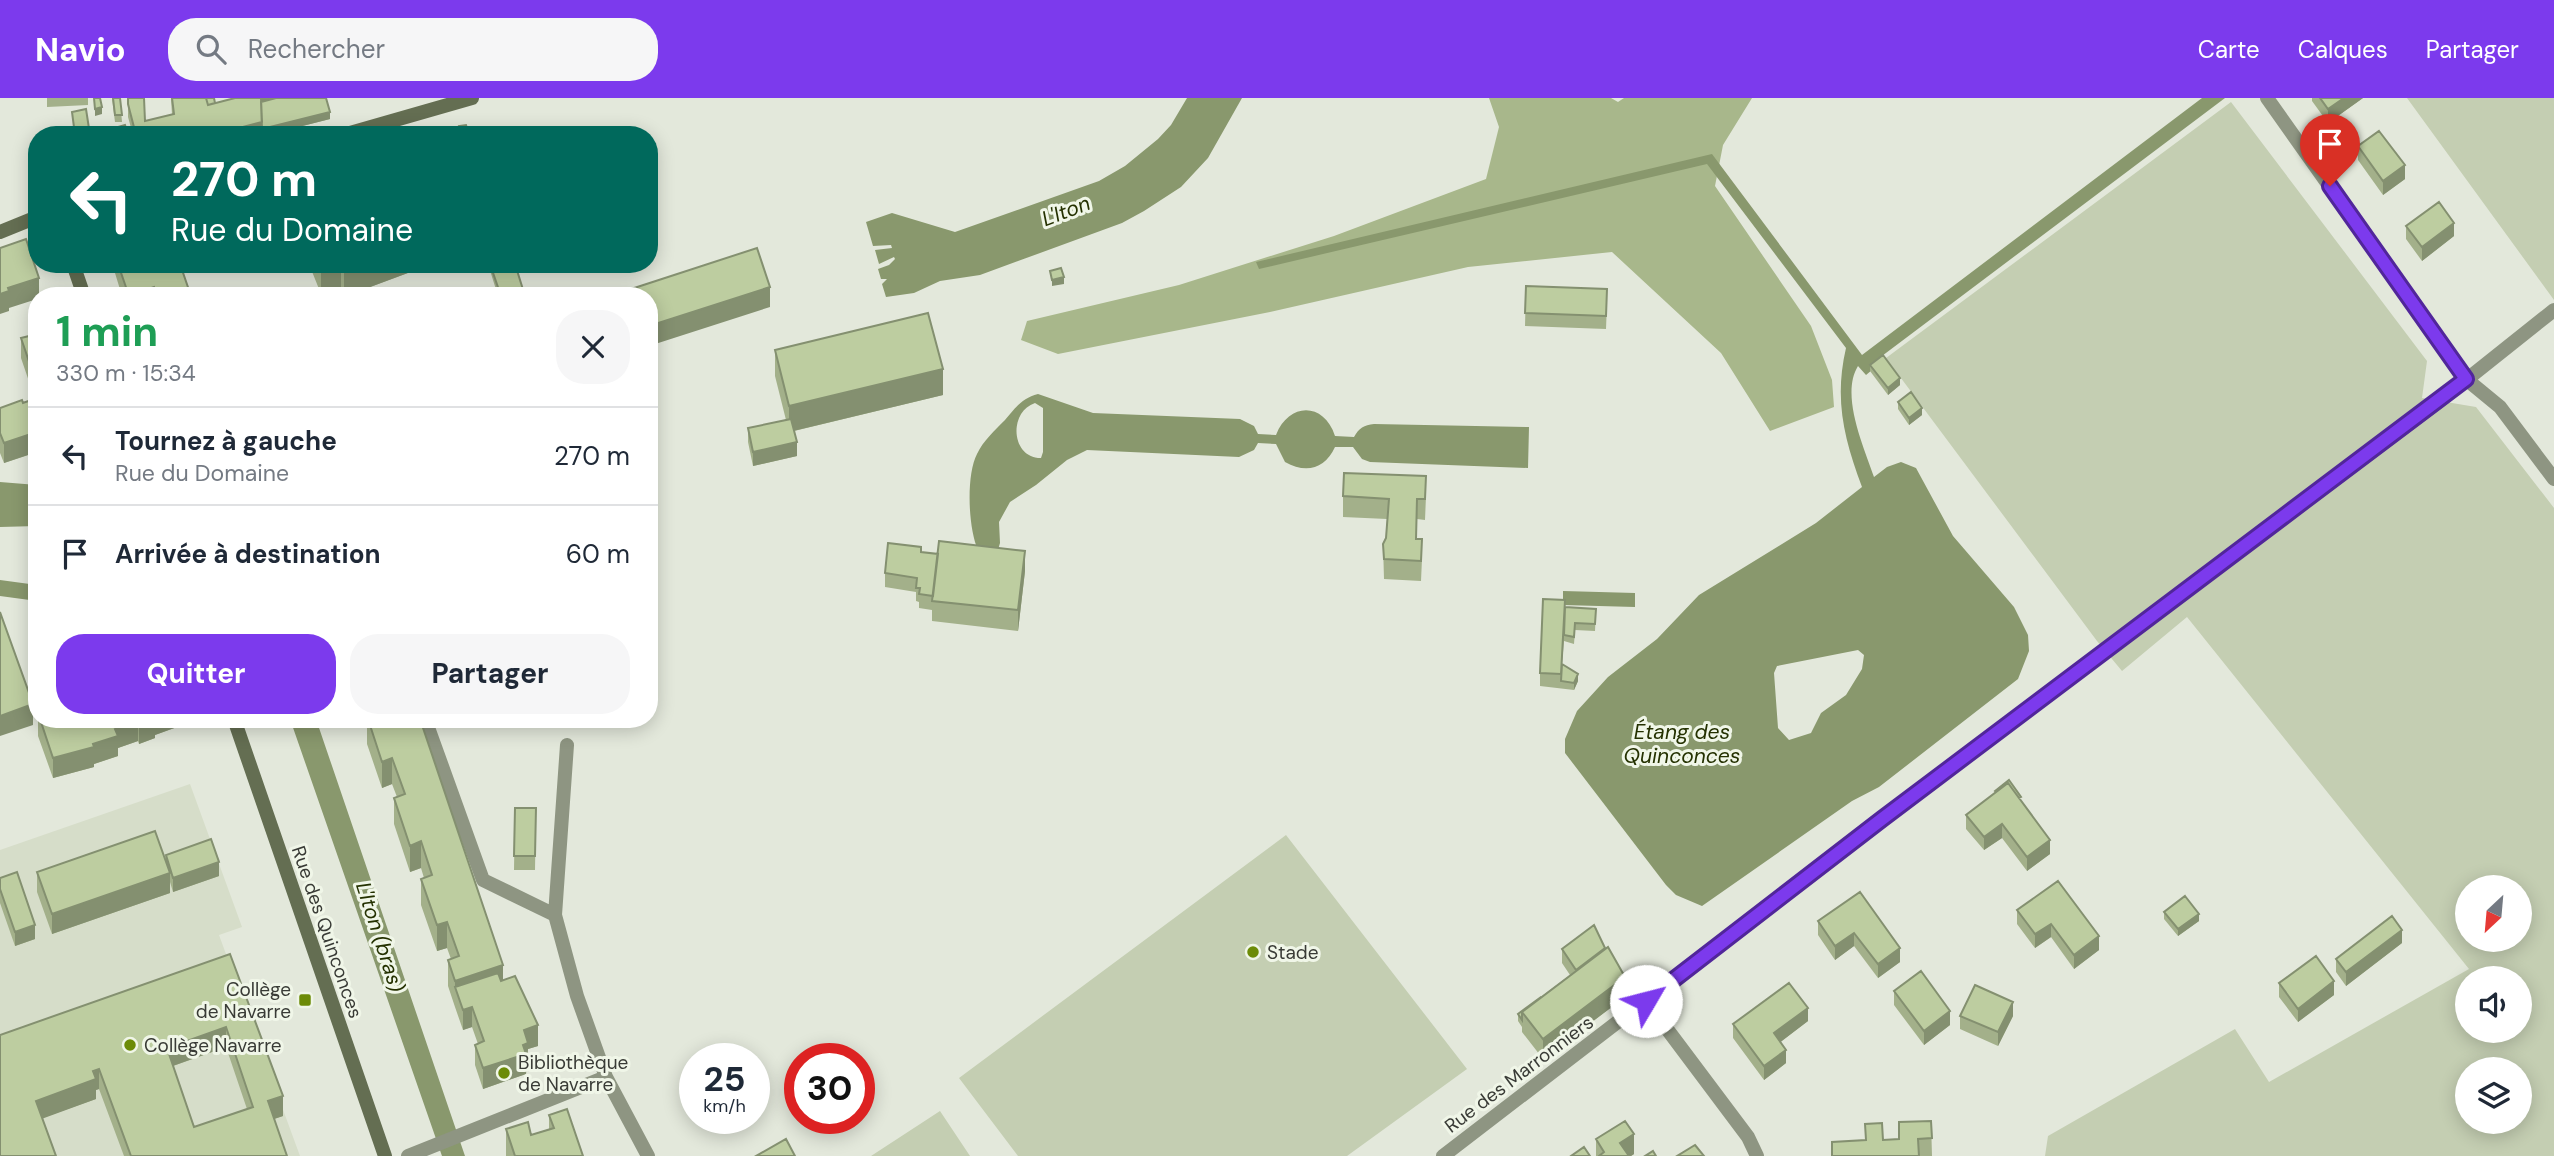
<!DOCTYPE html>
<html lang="fr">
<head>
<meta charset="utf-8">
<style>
  :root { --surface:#fff; --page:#f6f6f7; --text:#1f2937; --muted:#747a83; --line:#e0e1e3; --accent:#7c3aed }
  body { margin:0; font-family:"DM Sans",sans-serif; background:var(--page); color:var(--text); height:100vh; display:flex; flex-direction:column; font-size:26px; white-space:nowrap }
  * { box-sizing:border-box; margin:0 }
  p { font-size:23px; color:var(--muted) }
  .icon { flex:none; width:38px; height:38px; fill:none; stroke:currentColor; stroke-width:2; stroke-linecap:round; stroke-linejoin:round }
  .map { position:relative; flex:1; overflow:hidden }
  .sheet { position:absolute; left:28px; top:189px; width:630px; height:441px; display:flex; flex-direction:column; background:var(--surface); border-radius:28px; box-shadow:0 4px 18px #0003 }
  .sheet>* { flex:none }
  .guide { position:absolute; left:28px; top:28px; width:630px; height:147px; border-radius:28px; box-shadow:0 4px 18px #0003; background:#00695c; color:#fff; overflow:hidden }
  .needle { width:46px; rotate:206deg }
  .buttons { position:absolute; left:2455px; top:777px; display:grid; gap:14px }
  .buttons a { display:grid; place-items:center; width:77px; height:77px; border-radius:50%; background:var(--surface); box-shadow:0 4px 18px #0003; font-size:35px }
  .speed { position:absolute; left:679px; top:945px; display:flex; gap:14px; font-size:35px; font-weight:700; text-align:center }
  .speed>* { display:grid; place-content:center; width:91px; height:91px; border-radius:50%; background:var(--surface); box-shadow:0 4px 18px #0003; line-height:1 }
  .speed small { font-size:18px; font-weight:400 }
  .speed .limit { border:10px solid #d22; background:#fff; color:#111 }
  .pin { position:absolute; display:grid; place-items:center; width:60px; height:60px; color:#fff; margin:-72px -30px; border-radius:50% 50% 50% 0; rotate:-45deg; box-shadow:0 0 7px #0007 }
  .pin .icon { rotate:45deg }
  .me { position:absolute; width:77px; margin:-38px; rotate:53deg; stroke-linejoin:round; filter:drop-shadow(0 0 5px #0008) }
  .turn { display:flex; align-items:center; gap:24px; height:147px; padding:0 28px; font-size:32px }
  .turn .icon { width:91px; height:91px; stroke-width:2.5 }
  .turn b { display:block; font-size:49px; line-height:60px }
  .round { display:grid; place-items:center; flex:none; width:74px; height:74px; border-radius:28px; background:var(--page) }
  .overview { display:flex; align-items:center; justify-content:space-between; height:119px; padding:0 28px }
  h1 { font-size:42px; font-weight:700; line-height:52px; color:#1e9e55 }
  .action { display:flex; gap:14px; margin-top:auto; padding:14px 28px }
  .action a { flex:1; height:80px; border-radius:28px; background:var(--accent); color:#fff; font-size:28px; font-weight:700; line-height:80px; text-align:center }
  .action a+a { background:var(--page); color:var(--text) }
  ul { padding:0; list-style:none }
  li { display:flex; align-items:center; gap:21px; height:98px; padding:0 28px; border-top:2px solid var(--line) }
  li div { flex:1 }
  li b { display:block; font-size:26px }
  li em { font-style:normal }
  header { display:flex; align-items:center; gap:42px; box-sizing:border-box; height:98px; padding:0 35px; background:var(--accent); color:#fff }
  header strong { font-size:33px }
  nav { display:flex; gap:38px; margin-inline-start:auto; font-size:24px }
  .search { width:490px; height:63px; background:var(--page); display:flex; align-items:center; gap:18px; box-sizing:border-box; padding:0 24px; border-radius:28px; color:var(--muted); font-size:26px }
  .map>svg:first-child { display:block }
  .built { fill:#d6ddc9 }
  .green { fill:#c4ceb2; fill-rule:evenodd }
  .forest { fill:#a8b78b }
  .water { fill:#89986d; fill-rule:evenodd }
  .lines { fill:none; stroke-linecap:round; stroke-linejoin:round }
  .street { stroke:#8e9582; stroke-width:14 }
  .secondary { stroke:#646e52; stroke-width:14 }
  .wall { fill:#a3b08a; fill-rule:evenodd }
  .shaded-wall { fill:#849070 }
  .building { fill:#bdcda0; stroke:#849070; stroke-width:2; fill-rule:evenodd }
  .route-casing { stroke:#51269a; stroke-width:18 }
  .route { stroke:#7c3aed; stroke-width:12 }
  .poi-dot { fill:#6c8b07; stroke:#f0f6e8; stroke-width:2.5 }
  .labels { text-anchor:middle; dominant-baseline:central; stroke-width:6; stroke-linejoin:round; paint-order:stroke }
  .street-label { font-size:19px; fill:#393b36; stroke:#f0f6e8 }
  .poi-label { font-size:19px; fill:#393b36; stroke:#f0f6e8; text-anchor:start }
  .water-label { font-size:21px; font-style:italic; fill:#243100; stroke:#f0f6e8 }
</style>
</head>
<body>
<header>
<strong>Navio</strong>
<div class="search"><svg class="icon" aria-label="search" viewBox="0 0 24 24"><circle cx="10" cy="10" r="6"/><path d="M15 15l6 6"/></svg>Rechercher</div>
<nav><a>Carte</a><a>Calques</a><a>Partager</a></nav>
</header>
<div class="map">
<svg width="2554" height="1058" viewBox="0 0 2554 1058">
  <rect width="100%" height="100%" fill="#e3e8db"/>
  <path class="built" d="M190,686L242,829L219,837L300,1058H0V752Z"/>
  <path class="green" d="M2407,0H2554V202Z
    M2231,4L2427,263L2422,300L2476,309L2554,410V1058H2045L2048,1038L2235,931L2269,984L2469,871L2187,519L2122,573L2097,543L1886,260ZM2468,789H2520V842H2468ZM2468,880H2520V933H2468ZM2468,971H2520V1024H2468Z
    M1286,737L1467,971L1347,1058H1018L959,980Z
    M940,1013L970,1058H871Z"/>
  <path class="forest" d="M1489,0H1611L1618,4L1624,0H1752L1723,47L1715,88L1811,228L1832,282L1834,309L1770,333L1721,255L1612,154L1468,169L1270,214L1058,256L1021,242L1027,223L1179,187L1334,138L1486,81L1499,29Z"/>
  <path class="water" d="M1187,0H1242L1208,60L1181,89L1144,113L1122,125L980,177L940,183L914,195L886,199L882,186L887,181H881L878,171L889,167L895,161L894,159L879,166L875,152L892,150L891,147L873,148L866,124L892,115L955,134L1099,83L1125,68L1158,41L1171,27Z
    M2202,0H2225L1870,267L1872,272L1866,277L1858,268C1840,297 1864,349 1874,379L1887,369L1901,364L1916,370L1953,438L2014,509L2028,537L2029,553L2018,581L1879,689L1852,703L1702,808L1676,797L1666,787L1565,655V641L1577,613L1608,579L1657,541L1699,497L1816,425L1862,389C1844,340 1834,302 1846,250L1707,66L1259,171L1256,164L1712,56L1862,257ZM1858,552L1864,557L1862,571L1846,597L1821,615L1811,635L1789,642L1778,630L1774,575L1777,568Z
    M1038,296L1093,315L1240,321L1254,328L1258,336L1276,337C1289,304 1324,304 1335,338L1354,339C1359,330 1364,327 1374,326L1529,329L1528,370L1370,364L1362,361L1353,349H1335C1325,371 1306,376 1285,364L1276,346L1258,345L1254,352L1239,359L1087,352L1067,362L1036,387L1010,404L999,424L1000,445L997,455L978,452C968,430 966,377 977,356C983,343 995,332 1005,322C1015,310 1022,300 1038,296ZM1035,305L1043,310V354L1041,360C1011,360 1008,314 1035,305Z
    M0,384L37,387V428L0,429Z
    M0,482L37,487V503L0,498Z
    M1563,493L1635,495V509L1563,507Z
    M290,621H316L465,1058H442Z"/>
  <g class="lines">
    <path class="street" d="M2267,0L2466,281L2500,309L2554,381
      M425,621L483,782L555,817
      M567,647L555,817L577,898L606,979L648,1058
      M1646,903L1748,1039L1757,1058
      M408,1058L606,979
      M1443,1058L1882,721L2436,306L2554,212"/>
    <path class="secondary" d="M343,37L472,0
      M0,134L37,119
      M73,166L84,198
      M234,621L385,1058"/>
  </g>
  <path class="wall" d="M47,0H88V7L47,9Z
    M112,0H120L122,24H115Z
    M128,0L145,23L172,17L171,0H214L215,5L330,21L267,37H133L128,19Z
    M2312,0H2363L2328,25L2312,3Z
    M2358,48L2405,81L2383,97L2358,62Z
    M2406,128L2454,138L2422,163L2406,141Z
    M115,166H180L191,198H122L115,175Z
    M309,166H432L346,198H343L341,190L321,196Z
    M488,166H515L525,198H498Z
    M1526,188L1607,205L1606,231L1525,228Z
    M37,236V354L4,365L0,355V310L35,301L21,260V240Z
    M775,252L943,297L794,333L797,358L753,368L748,344V330L786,322L775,278Z
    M1870,267L1900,287L1888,297L1870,273Z
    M1898,304L1922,317L1909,327L1898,311Z
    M1343,398H1426L1425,422L1417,421V441L1422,461L1421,483L1384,481L1383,446L1386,440L1387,421L1343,419Z
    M921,454L1025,473L1018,533L932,523V512L919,510V504L916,503V494L885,489V475Z
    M1565,509L1596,511L1595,533L1575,532L1574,546L1564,543L1562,566L1578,583L1574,592L1540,588V575Z
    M38,621H188V625L155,637V640L139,646L138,643L118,650V658L94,666V669L53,680L38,638Z
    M367,621H420L503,882L538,948L528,951L526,976L483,991L475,967V947L478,946L472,929L463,932L455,909L448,888V862L451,861L447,850L437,853L421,807V781L424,780L421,770L410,774L394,726V700L397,699L392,686L382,690L367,646Z
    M1995,693L2021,703L2050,756L2027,773L2002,740L1984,752L1966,731V717L1995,695Z
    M515,710H536L535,772H514Z
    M166,757L219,778L173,794L170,784V795L52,836L37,794V774L166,762Z
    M0,780L35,841L15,848L0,805Z
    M2058,783L2099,852L2074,871L2051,839L2035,850L2017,826V812Z
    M1860,794L1900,864L1878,880L1854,848L1835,862L1818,837V823Z
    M2164,814L2199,823L2178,838L2164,821Z
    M2402,845L2346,888L2336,874V861Z
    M1562,851L1625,899L1543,961L1522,934V929L1518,923V916L1570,877L1562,865Z
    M230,856L283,1018L274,1021L287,1058H124L99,991L96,992V1001L42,1020L0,937ZM226,949L247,1011L194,1029L173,968Z
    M2279,885L2334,897L2298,924L2279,899Z
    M1894,893L1950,927L1924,947L1894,907Z
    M1960,918H2013L1998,948L1960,931Z
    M1808,923L1780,944L1786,965L1764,982L1733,940V926Z
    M549,1017L583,1058H506V1031L531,1037L549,1031Z
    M1931,1023L1932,1058H1832L1883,1042L1899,1041Z
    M1596,1041L1634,1056L1631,1058H1596Z"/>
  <path class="shaded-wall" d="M260,0H275L261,11Z
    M2344,0H2363L2328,25V11Z
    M102,9V16L95,18V11Z
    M330,14V21L267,37H262V31Z
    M262,24V37H212Z
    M2405,67V81L2383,97V83Z
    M2454,125V138L2422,163V149Z
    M321,166H341V190L321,197Z
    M344,166H432L346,198H344Z
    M1064,179V186L1052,188V182Z
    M39,180V198H37V201L9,210V213L0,216V196L8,190Z
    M154,189V198H129Z
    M770,189V209L649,248V228Z
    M943,271V297L789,334V308Z
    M1900,280V287L1888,297V290Z
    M1922,310V317L1909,327V320Z
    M37,334V354L4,365V345Z
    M797,344V358L753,368V354Z
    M1025,453V473L1018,533V512Z
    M1578,576V583L1574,592V585Z
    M33,606V627L0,638V618Z
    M152,621H188V625L155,637V640L139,646V626Z
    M138,623V643L118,650V658L94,666V669L53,680V660L93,646L115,631Z
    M392,660V686L382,690V664Z
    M2002,726V740L1984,752V739Z
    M2050,742V756L2027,773V759Z
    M421,743V770L410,774V748Z
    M219,764V778L173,794V780Z
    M170,775V795L52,836V816Z
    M2199,816V823L2178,838V831Z
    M447,824V850L437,853V827Z
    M2051,826V839L2035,850V836Z
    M35,827V841L15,848V834Z
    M2402,832V845L2346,888V874Z
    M1854,835V848L1835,862V848Z
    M2099,838V852L2074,871V857Z
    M1900,850V864L1878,880V866Z
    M503,867V893L455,889V883Z
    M1625,879V899L1543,961V941Z
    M2334,883V897L2298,924V911Z
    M2013,904V918L1998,948V934Z
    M472,909V929L463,932V912Z
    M1808,910V923L1774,949V935Z
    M1950,913V927L1924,947V933Z
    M538,927V948L528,951L526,976L483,991V970L524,932Z
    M226,929V949L167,970V950Z
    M1786,952V965L1764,982V968Z
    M99,971V991L96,992V1001L36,1023V1003Z
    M283,998V1018L268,1023V1003Z
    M1634,1036V1056L1631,1058H1620V1045Z"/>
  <path class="building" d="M94,0H100L102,9L95,11Z
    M113,0H120L122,17H115Z
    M128,0H144L145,23L174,16L172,0H206L208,7L235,0H261L262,24L212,37H136L128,6Z
    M206,0H214L215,5L208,7Z
    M276,0H326L330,14L262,31L261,4Z
    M2320,0H2344L2328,11Z
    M86,11L90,37H75L72,14Z
    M125,27L128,37H102L101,34Z
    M466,27L469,37H461L459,28Z
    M2379,33L2405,67L2383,83L2358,48Z
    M2439,104L2454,125L2422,149L2406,128Z
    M26,141L39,180L8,190L9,193L0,196V150Z
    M757,150L770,189L649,228V198H623L622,194Z
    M118,166H180L191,198H157L154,189L129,198Z
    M490,166H515L525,198H501Z
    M1061,170L1064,179L1052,182L1050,173Z
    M1526,188L1607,191L1606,218L1525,215Z
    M331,192L333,198H317Z
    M928,215L943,271L789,308L775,252Z
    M37,236V287L21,240Z
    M1883,257L1900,280L1888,290L1870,267Z
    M1911,294L1922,310L1909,320L1898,304Z
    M37,300V334L4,345L0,335V310L22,302L23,305Z
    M791,321L797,344L753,354L748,330Z
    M1344,375L1426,378L1425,401H1417L1416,441H1422L1421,463L1384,461L1383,446L1386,440L1389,401L1343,398Z
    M939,443L1025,453L1018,512L932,503Z
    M888,445L921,449V454L938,456L933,498L919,496L920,490H916L917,480L885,475Z
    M1543,501L1565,502L1561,576L1540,575Z
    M1565,509L1596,511L1595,526L1575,525L1574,539L1564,537Z
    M0,514L33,606L0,618Z
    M1562,566L1578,576L1574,585L1561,583Z
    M40,621H152L139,626L138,623L115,631L118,638L93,646L94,649L53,660Z
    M368,621H420L503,867L455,883L448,862L459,858L447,824L437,827L421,781L432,777L421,743L410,748L394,700L405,696L392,660L382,664Z
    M2009,682L2021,699L2019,700L2008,685L1996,694L1995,693Z
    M2008,685L2050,742L2027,759L2002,726L1984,739L1966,717Z
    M515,710H536L535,758H514Z
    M155,733L170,775L52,816L37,774Z
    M211,741L219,764L173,780L166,757Z
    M17,774L35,827L15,834L0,791V780Z
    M2058,783L2099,838L2074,857L2051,826L2035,836L2017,812Z
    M1860,794L1900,850L1878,866L1854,835L1835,848L1818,823Z
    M2185,798L2199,816L2178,831L2164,814Z
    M2392,818L2402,832L2346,874L2336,861Z
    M1594,827L1605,850L1576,872L1562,851Z
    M1608,849L1625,879L1543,941L1522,914Z
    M230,856L283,998L268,1003L287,1058H131L99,971L93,973L96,981L36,1003L56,1058H0V937ZM226,929L253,1009L194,1029L167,950Z
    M2316,858L2334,883L2298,911L2279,885Z
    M1921,873L1950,913L1924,933L1894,893Z
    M498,875L501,883L515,878L538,927L524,932L528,945L523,947L526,956L483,970L475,947L484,943L472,909L463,912L455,889Z
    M1789,885L1808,910L1774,935L1786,952L1764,968L1733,926Z
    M1975,887L2013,904L1998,934L1960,918Z
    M1541,899L1522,914V922L1518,916Z
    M567,1011L583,1058H515L506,1031L528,1024L531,1037L554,1030L549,1017Z
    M1625,1023L1634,1036L1620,1045L1629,1058H1599L1604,1054L1596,1041Z
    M1931,1023L1932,1040L1918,1041L1919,1058H1832V1044L1866,1042L1865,1026L1882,1025L1883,1042L1899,1041V1024Z
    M786,1041L795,1058H756Z
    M1695,1047L1704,1058H1677Z
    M1584,1049L1590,1058H1571Z
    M1653,1053L1656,1058H1645Z"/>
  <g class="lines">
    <defs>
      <path id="route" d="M1646,903L1882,721L2466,281L2330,88"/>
    </defs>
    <use href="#route" class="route-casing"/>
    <use href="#route" class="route"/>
  </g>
  <g class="poi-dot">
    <circle cx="1253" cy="854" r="7"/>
    <rect x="298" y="895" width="14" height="14" rx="3.5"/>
    <circle cx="130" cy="947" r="7"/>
    <circle cx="504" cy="975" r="7"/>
  </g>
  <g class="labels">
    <g class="street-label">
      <text transform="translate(327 834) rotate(71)">Rue des Quinconces</text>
      <text transform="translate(1519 976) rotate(-37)">Rue des Marronniers</text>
    </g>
    <g class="poi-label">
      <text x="1267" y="854">Stade</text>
      <text x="291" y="891" text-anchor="end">Collège<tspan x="291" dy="22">de Navarre</tspan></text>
      <text x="144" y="947">Collège Navarre</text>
      <text x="518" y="964">Bibliothèque<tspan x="518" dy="22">de Navarre</tspan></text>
    </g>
    <g class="water-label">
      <text transform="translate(1066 113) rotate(-21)">L'Iton</text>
      <text x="1682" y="634">Étang des<tspan x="1682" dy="24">Quinconces</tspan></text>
      <text transform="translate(380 839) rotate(72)">L'Iton (bras)</text>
    </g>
  </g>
</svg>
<div class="buttons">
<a><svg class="needle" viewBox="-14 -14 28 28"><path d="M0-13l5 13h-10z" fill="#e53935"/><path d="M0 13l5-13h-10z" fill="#747a83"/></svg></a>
<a><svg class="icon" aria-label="sound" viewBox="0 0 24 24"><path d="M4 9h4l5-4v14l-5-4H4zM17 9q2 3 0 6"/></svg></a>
<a><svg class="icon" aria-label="layers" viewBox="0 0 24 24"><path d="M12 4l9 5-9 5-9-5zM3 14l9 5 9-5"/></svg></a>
</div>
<div class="speed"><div>25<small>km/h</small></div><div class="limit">30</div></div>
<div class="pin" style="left:2330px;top:88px;background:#d93025"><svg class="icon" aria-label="arrive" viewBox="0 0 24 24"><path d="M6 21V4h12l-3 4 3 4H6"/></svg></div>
<svg class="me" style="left:1646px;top:903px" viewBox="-20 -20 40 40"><circle r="19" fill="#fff"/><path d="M0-13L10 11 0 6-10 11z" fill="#7c3aed"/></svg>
<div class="guide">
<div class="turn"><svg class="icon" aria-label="left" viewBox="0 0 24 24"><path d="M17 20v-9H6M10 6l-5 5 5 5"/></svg><div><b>270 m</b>Rue du Domaine</div></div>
</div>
<section class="sheet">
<div class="overview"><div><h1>1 min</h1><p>330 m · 15:34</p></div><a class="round"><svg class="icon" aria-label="close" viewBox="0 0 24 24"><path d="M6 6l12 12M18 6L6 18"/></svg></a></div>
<ul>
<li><svg class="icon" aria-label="left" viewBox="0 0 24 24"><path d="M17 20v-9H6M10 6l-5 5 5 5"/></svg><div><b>Tournez à gauche</b><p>Rue du Domaine</p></div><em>270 m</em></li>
<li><svg class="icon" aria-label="arrive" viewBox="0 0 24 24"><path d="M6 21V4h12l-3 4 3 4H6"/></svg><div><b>Arrivée à destination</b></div><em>60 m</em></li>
</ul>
<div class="action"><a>Quitter</a><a>Partager</a></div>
</section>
</div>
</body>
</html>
